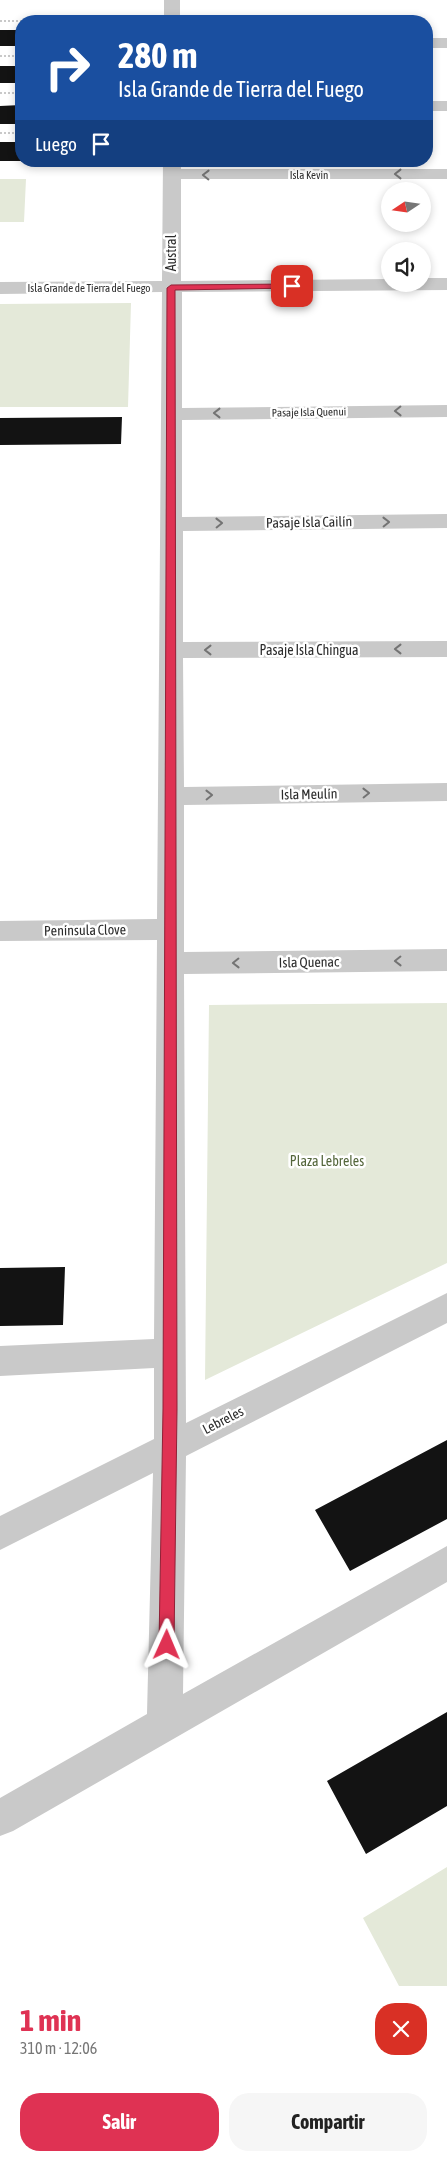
<!DOCTYPE html>
<html lang="es">
<head>
<meta charset="utf-8">
<style>
  :root { --surface:#fff; --page:#f6f6f6; --text:#222; --muted:#767676; --accent:#df3253 }
  body { margin:0; font-family:"Asap Condensed",sans-serif; background:var(--page); color:var(--text); height:100vh; display:flex; flex-direction:column; font-size:19px; white-space:nowrap }
  * { box-sizing:border-box; margin:0 }
  p { font-size:16px; color:var(--muted) }
  .icon { flex:none; width:28px; height:28px; fill:none; stroke:currentColor; stroke-width:2; stroke-linecap:round; stroke-linejoin:round }
  .map { position:relative; height:1986px; overflow:hidden }
  .drawer { display:flex; flex-direction:column; background:var(--surface); flex:1 }
  .drawer>* { flex:none }
  .top-card { position:absolute; left:15px; top:15px; width:418px; height:152px; border-radius:20px; box-shadow:0 2px 8px #0003; background:#1a4fa0; color:#fff; overflow:hidden }
  .needle { width:32px; rotate:257deg }
  .controls { position:absolute; left:381px; top:182px; display:grid; gap:10px }
  .controls a { display:grid; place-items:center; width:50px; height:50px; border-radius:50%; background:var(--surface); box-shadow:0 2px 8px #0003; font-size:25px }
  .pin { position:absolute; display:grid; place-items:center; width:42px; height:42px; color:#fff; margin:-21px; border-radius:10px; box-shadow:0 2px 8px #0006 }
  .me { position:absolute; width:55px; margin:-28px; rotate:1deg; stroke-linejoin:round; filter:drop-shadow(0 0 4px #0008) }
  .turn { display:flex; align-items:center; gap:18px; height:105px; padding:0 20px; font-size:22px }
  .turn .icon { width:65px; height:65px; stroke-width:2.5 }
  .turn b { display:block; font-size:35px; line-height:42px }
  .then { display:flex; align-items:center; height:48px; padding:0 20px; background:#0003; gap:10px; font-size:19px }
  .round { display:grid; place-items:center; flex:none; width:52px; height:52px; border-radius:20px; background:var(--page) }
  .headline { display:flex; align-items:center; justify-content:space-between; height:85px; padding:0 20px }
  h1 { font-size:30px; font-weight:700; line-height:38px; color:var(--accent) }
  .button { display:flex; gap:10px; margin-top:auto; padding:10px 20px }
  .button a { flex:1; height:58px; border-radius:20px; background:var(--accent); color:#fff; font-size:20px; font-weight:700; line-height:58px; text-align:center }
  .button a+a { background:var(--page); color:var(--text) }
  .map>svg:first-child { display:block }
  .green { fill:#e4e9d9 }
  .building { fill:#131313 }
  .lines { fill:none; stroke-linecap:round; stroke-linejoin:round }
  .path { stroke:#c9c9c9; stroke-width:2; stroke-dasharray:2 2; stroke-linecap:butt }
  .minor { fill:#c9c9c9; fill-rule:evenodd }
  .oneway { stroke:#737373 }
  .route { fill:#df3253; stroke:#912036 }
  .labels { text-anchor:middle; dominant-baseline:central; stroke-width:5; stroke-linejoin:round; paint-order:stroke }
  .far-street-label { font-size:11px; fill:#2c2c2c; stroke:#fff }
  .street-label { font-size:14px; fill:#2c2c2c; stroke:#fff }
  .park-label { font-size:14px; fill:#54663b; stroke:#fff }
</style>
</head>
<body>
<div class="map">
<svg width="447" height="1986" viewBox="0 0 447 1986">
  <rect width="100%" height="100%" fill="#fff"/>
  <path class="green" d="M0,179H26L24,222H0Z
    M131,303L128,407H0V304Z
    M447,1003V1263L205,1380L209,1005Z
    M447,1867V1986H399L363,1918Z"/>
  <path class="building" d="M0,30H21V46H0Z
    M0,66H21V83H0Z
    M21,105V124H0V106Z
    M0,142H21V161H0Z
    M122,417L121,444L0,445V418Z
    M65,1267L63,1325L0,1326V1268Z
    M447,1440V1519L350,1571L315,1510Z
    M447,1712V1806L366,1854L327,1781Z"/>
  <g class="lines">
    <path class="path" d="M0,21H141
      M0,56H21
      M0,93H21
      M0,133H21"/>
    <path class="minor" d="M164,0H180V21H164Z
      M426,38H447V48H426Z
      M426,101H447V111H426Z
      M163,161H181V169H447V179H181V281L390,279V284H422V278H447V290L182,292V408L447,405V417L182,420V517L447,514V528L183,531V642L447,641V657L183,658L184,787L447,783V801L184,805V952L447,949V971L184,974L186,1423L447,1293V1323L186,1456L183,1694L447,1546V1582L13,1831L0,1836V1798L147,1714L153,1473L0,1550V1516L154,1439V1368L0,1376V1346L154,1339L157,940L0,941V921L157,919L162,292L0,294V282L162,281Z"/>
  </g>
  <defs><path id="oneway-chevron" d="M-2-3.5L2.5 0L-2 3.5" fill="none" stroke-width="1.6" stroke-linecap="round" stroke-linejoin="round" transform="scale(1.25)"/></defs>
  <g class="oneway">
    <use href="#oneway-chevron" transform="translate(398 174) rotate(180)"/>
    <use href="#oneway-chevron" transform="translate(206 175) rotate(-179)"/>
    <use href="#oneway-chevron" transform="translate(398 411) rotate(179)"/>
    <use href="#oneway-chevron" transform="translate(217 413) rotate(180)"/>
    <use href="#oneway-chevron" transform="translate(386 522) rotate(-1)"/>
    <use href="#oneway-chevron" transform="translate(219 523) rotate(-1)"/>
    <use href="#oneway-chevron" transform="translate(398 649) rotate(180)"/>
    <use href="#oneway-chevron" transform="translate(208 650) rotate(180)"/>
    <use href="#oneway-chevron" transform="translate(366 793) rotate(-1)"/>
    <use href="#oneway-chevron" transform="translate(209 795) rotate(-1)"/>
    <use href="#oneway-chevron" transform="translate(398 961) rotate(179)"/>
    <use href="#oneway-chevron" transform="translate(236 963) rotate(179)"/>
  </g>
  <path class="route" d="M292,284H295V288L175,290L177,1409L174,1645L172,1650L167,1652L162,1650L159,1645L163,1409L167,288L171,285Z"/>
  <g class="labels">
    <g class="far-street-label">
      <text x="309" y="175">Isla Kevin</text>
      <text x="89" y="288">Isla Grande de Tierra del Fuego</text>
      <text transform="translate(309 412) rotate(-1)">Pasaje Isla Quenui</text>
    </g>
    <g class="street-label">
      <text transform="translate(171 253) rotate(-90)">Austral</text>
      <text transform="translate(309 522) rotate(-1)">Pasaje Isla Cailín</text>
      <text x="309" y="650">Pasaje Isla Chingua</text>
      <text transform="translate(309 794) rotate(-1)">Isla Meulín</text>
      <text transform="translate(85 930) rotate(-1)">Península Clove</text>
      <text transform="translate(309 962) rotate(-1)">Isla Quenac</text>
      <text transform="translate(223 1420) rotate(-27)">Lebreles</text>
    </g>
    <g class="park-label">
      <text x="327" y="1161">Plaza Lebreles</text>
    </g>
  </g>
</svg>
<div class="controls">
<a><svg class="needle" viewBox="-14 -14 28 28"><path d="M0-13l5 13h-10z" fill="#e53935"/><path d="M0 13l5-13h-10z" fill="#767676"/></svg></a>
<a><svg class="icon" aria-label="sound" viewBox="0 0 24 24"><path d="M4 9h4l5-4v14l-5-4H4zM17 9q2 3 0 6"/></svg></a>
</div>
<div class="pin" style="left:292px;top:286px;background:#d93025"><svg class="icon" aria-label="arrive" viewBox="0 0 24 24"><path d="M6 21V4h12l-3 4 3 4H6"/></svg></div>
<svg class="me" style="left:167px;top:1645px" viewBox="-20 -20 40 40"><path d="M0-17L14 15 0 8-14 15z" fill="#df3253" stroke="#fff" stroke-width="4"/></svg>
<div class="top-card">
<div class="turn"><svg class="icon" aria-label="right" viewBox="0 0 24 24"><path d="M7 20v-9h11M14 6l5 5-5 5"/></svg><div><b>280 m</b>Isla Grande de Tierra del Fuego</div></div>
<div class="then">Luego<svg class="icon" aria-label="arrive" viewBox="0 0 24 24"><path d="M6 21V4h12l-3 4 3 4H6"/></svg></div>
</div>
</div>
<section class="drawer">
<div class="headline"><div><h1>1 min</h1><p>310 m · 12:06</p></div><a class="round" style="background:#d93025;color:#fff"><svg class="icon" aria-label="close" viewBox="0 0 24 24"><path d="M6 6l12 12M18 6L6 18"/></svg></a></div>
<div class="button"><a>Salir</a><a>Compartir</a></div>
</section>
</body>
</html>
